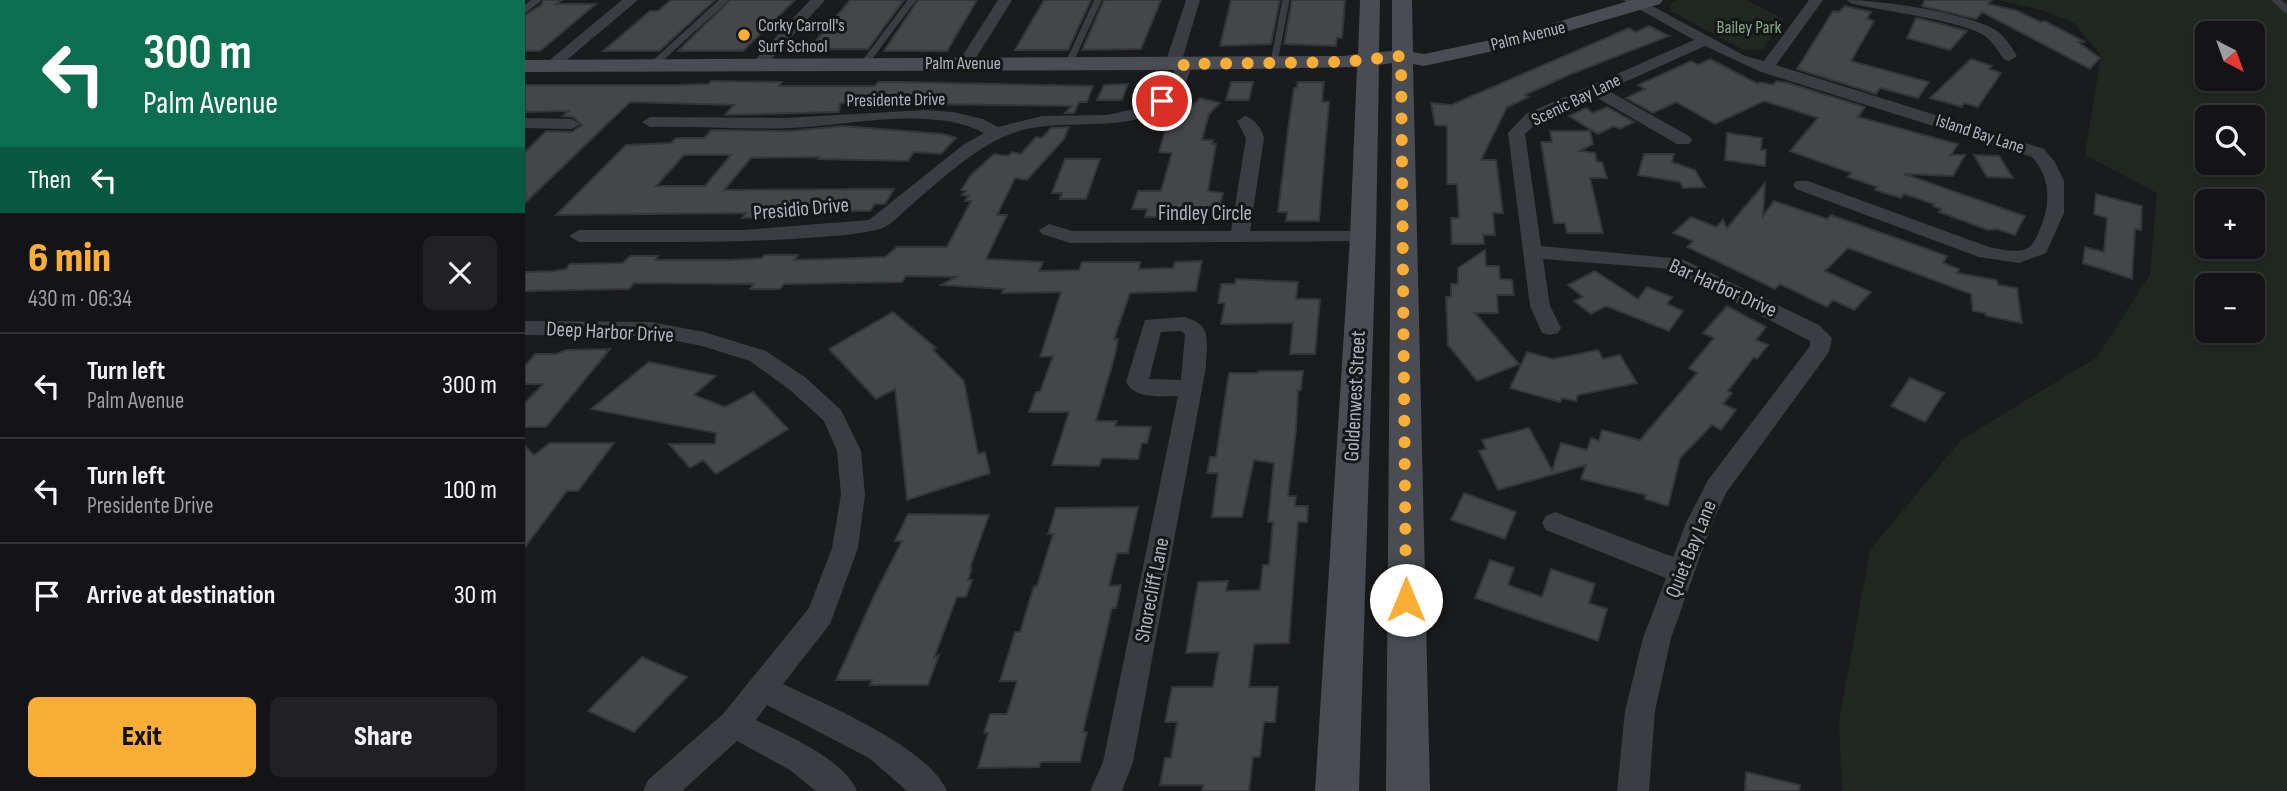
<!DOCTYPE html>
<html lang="en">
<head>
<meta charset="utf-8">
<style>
  :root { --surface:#141416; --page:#212123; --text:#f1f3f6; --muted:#9d9ea1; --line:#333335; --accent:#faae35 }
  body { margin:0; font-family:"Sofia Sans Condensed",sans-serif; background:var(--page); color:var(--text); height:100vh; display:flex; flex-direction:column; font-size:26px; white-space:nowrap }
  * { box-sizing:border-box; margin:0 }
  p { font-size:23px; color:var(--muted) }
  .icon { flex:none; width:38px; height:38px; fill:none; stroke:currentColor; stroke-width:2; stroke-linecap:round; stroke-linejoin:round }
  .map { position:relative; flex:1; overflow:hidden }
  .sheet { display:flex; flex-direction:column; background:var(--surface); width:525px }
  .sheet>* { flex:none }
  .guide { background:#0b6e4f; color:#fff; overflow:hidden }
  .needle { width:46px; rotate:139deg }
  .controls { position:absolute; left:1670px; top:21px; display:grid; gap:14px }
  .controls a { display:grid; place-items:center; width:70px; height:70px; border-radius:10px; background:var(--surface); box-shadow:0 4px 10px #0003,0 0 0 2px var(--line); font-size:35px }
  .pin { position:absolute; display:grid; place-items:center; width:60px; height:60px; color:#fff; margin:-30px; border:4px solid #fff; border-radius:50%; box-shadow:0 2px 7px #0007 }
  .me { position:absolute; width:77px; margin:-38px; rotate:0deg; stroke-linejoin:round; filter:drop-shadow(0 0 5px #0008) }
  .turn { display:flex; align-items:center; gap:24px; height:147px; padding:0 28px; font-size:32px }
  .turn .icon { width:91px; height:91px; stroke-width:2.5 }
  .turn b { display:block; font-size:49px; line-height:60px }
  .then { display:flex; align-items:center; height:66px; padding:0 28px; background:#0003; gap:14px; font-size:26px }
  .round { display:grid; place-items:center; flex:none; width:74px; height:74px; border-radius:10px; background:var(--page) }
  .summary { display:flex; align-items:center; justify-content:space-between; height:119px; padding:0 28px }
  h1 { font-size:42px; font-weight:800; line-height:52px; color:var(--accent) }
  .action { display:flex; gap:14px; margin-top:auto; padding:14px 28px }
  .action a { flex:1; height:80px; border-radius:10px; background:var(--accent); color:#111; font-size:28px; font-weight:800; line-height:80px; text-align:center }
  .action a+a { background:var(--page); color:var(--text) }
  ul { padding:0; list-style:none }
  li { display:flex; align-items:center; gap:21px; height:105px; padding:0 28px; border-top:2px solid var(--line) }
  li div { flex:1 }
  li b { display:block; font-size:26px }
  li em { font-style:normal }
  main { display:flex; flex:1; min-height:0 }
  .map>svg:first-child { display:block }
  .green { fill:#202921; fill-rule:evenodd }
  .building { fill:#44464a; stroke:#343539; stroke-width:2; fill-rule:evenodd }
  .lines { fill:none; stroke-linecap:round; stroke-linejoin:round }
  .lane { stroke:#3b3d42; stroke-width:7 }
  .street { fill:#3b3d42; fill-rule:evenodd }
  .secondary { fill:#494c52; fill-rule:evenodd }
  .route { stroke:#faae35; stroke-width:12; stroke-dasharray:0 21.6 }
  .poi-dot { fill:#faae35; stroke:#151618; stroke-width:2.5 }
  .labels { text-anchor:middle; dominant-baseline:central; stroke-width:6; stroke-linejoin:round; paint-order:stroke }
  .far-poi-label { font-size:18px; fill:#adb2bd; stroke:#151618; text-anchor:start }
  .far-park-label { font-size:18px; fill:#83a884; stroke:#151618 }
  .far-street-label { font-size:18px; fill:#adb2bd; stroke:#151618 }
  .street-label { font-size:21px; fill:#adb2bd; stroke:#151618 }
</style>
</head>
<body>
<main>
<section class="sheet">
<div class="guide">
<div class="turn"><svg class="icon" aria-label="left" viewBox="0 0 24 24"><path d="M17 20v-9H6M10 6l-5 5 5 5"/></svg><div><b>300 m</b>Palm Avenue</div></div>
<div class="then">Then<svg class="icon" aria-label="left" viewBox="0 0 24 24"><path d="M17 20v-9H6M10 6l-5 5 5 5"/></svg></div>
</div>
<div class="summary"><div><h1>6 min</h1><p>430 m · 06:34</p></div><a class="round"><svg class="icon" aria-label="close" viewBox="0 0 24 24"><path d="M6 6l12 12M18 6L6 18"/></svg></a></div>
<ul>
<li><svg class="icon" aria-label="left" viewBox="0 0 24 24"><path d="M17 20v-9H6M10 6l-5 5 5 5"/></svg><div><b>Turn left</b><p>Palm Avenue</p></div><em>300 m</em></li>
<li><svg class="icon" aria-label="left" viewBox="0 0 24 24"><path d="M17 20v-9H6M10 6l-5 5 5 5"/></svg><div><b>Turn left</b><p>Presidente Drive</p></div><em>100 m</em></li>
<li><svg class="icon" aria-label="arrive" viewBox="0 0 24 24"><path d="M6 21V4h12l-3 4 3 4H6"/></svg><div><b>Arrive at destination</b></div><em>30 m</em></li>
</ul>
<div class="action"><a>Exit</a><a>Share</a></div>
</section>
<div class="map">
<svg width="1762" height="791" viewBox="0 0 1762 791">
  <rect width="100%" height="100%" fill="#1a1b1d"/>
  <path class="green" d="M1152,0H1221L1259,19L1238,49L1218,50L1146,11L1145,4Z
    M1473,0H1762V791H1317L1314,721L1345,550L1436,440L1572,357L1625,275L1632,193L1560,155L1576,56L1549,23L1517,10ZM1682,33H1727V79H1682ZM1682,117H1727V163H1682ZM1682,201H1727V247H1682ZM1682,285H1727V331H1682Z"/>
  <path class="building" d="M18,0H37L31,4H71L15,51H0V15L16,5Z
    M146,0H190L134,51H78L125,11H133Z
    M205,0H270L218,51H153Z
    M325,0H379L343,49H284Z
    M393,0H452L422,51H359Z
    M519,0H566L543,50H490Z
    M579,0H636L616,49L557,50Z
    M706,0H755L746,44L695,46Z
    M767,0H820L817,38H812L811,46L759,44Z
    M1400,0H1467L1463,4L1493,11L1515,22L1520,21L1560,42H1553L1575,58L1565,69L1457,12L1451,19L1397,6Z
    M1320,6L1346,12L1342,19L1349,21L1326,61L1404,82L1393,98L1355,88L1351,94L1272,69L1308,11L1314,12Z
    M1391,18L1413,23L1442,31L1425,50L1382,38Z
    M1124,26L1144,36L1046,74L1000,95L1004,97L982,107L956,160H971L978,213H968L970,235H958L959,244H927L926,218H934L932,184H922V126L910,125L906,103L926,105L1104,28L1111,32Z
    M1185,59L1233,84L1235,82L1248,85L1252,81L1263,83L1340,107L1333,117L1433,144L1426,155H1440L1428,176L1379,174L1500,216L1490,235L1472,229L1463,230L1414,212L1416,209L1408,206L1409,204L1379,194L1376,198L1350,190L1352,187L1323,177L1326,173L1265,151L1293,118L1239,101L1190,124L1151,102L1128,113L1101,98L1120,89L1113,85L1166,61L1173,65Z
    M1446,59L1467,66L1464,69L1476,73L1453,107L1439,103L1437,107L1405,98Z
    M186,81L257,82L254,86H350L353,82H377L568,86L562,102H554L549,113H540L547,106L315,103L314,112L200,115L209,105L105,102L0,203V152L21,131L47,132L57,125L48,117L38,116L44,111L0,112V85H154L184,84Z
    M706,82H728L724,100H701Z
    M773,82H799L797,102H804L794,221H761L762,212H753L764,122L769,88H772Z
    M603,84L597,100H572L579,85Z
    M675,98L695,103L684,114L677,140H688L687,144H691L683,191L698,193L694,209H678L676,216L620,217L622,209H607L613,191H636L647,153L634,152L640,131Z
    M1082,107L1109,122L1095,129L1089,126L1073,134L1044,116L1061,108L1068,113Z
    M318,126L419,134L431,138L416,154L389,152L383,161L293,159L294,157L226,158L199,190L369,189L360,204H350L345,211H314L316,208L250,209L244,217L217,218L221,213L31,215L101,145L146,143L151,138H179L186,130L264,131ZM159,155H206L180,186H131Z
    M544,127L539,139L502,180L490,178L472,215H482L461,259L518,262L514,271L554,270L557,262H615L614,269L648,268L650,262L677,261L671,291L605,293L589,339H593L590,355L571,421H592L590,426L626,427L622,443H617L613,459L577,458L574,466L527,465L544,412H504L511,392H515L528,356L515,357L536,292L477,293L479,289L416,285L431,277L381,276L377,282L259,284L255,289H225L229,284L109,283L104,289L0,291V272L29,271L41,269L45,264L98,263L105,256H133L130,260H204L237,258L239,255H273L270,260L360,257L372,247H422L446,201H440L444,196L437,195L441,191L436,190L446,175L469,154L483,156L487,152L496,154L511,137L517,138L526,128Z
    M1025,131H1065L1068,144L1055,151L1070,153L1072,162H1077L1082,178H1065L1078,233H1042L1040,223H1029L1016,142H1027Z
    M1202,133L1237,138L1236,150H1241L1240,166L1200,160Z
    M1119,154H1149L1147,162L1170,170L1180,187L1158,188L1155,182L1113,175Z
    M1449,155L1474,156L1488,178L1462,177Z
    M540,159H575L561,199H535L537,193H527Z
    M1240,183L1238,216L1249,201L1302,219L1306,215L1422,256L1418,263L1434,269L1432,273L1472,280L1473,285L1492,288L1497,323L1461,316L1460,313L1448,311L1446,294L1323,248L1300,271L1346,292L1329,310L1308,300L1302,307L1255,284L1250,289L1162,247L1168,241L1148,233L1166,217L1191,227L1198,220L1202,228Z
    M1571,194L1617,206L1616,230L1610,229L1607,279L1558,263L1560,247L1579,252L1582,218L1569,214Z
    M960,250L961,266H974L975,279L987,280L989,295H972L973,313H950L994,364L952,381L923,345L921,297H926V284H933V268Z
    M1070,271L1113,299L1122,287L1147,297L1142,304L1158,311L1144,331L1081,306L1066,314L1049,301L1058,297L1043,285Z
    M711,279L773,282L771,299H795L790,354H765L768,323L696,324L700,303H693L696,284H710Z
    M1202,306L1241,327L1231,340L1243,345L1232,359L1229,357L1203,391L1207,393L1198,404L1211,410L1196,430L1187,425L1155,458L1143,506L1120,499L1121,495L1056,479L1061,465L973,490L954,451L961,449L957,440L1004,428L1027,470L1036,443L1062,450L1066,438L1074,441L1077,430L1115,440L1172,373L1164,368L1189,338L1178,333Z
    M368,312L411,348L408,350L439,381L453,454L460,452L465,473L382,500L370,389L351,399L304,349Z
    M85,349L21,427H0V403L18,384H0V366L10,354H31L42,350Z
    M1073,350L1078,359L1095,355L1112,383L1053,395L1051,401L1037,398L1035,402L985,388L1002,352L1028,359Z
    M124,362L191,376L169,395L200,407L228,392L263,429L191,474L178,460L165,468L144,444H190L191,433L66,409Z
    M734,371H778L776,390H773L771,430L763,496H771L770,506H783L782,522H773L764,643L729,644L724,687H753L750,722H739L735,757H728L724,791H677L678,785H635L640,758H646L652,722H640L647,687H688L694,652L661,653L673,582L703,581L701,591L735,590L738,565H744L748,522H743L749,463L729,460L717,517H687L693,473H682L685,457H691L704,373H733Z
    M1385,378L1419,393L1400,422L1366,406Z
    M25,443H89L53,491H42L0,547V446L9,455Z
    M939,493L991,512L980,539L926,520Z
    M613,507L603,553H592L584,586L596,585L591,608H587L558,732H562L555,762H516L514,767L453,768L463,733H459L465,714H482L492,681H475L490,632H495L509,586H512L528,534H523L531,508Z
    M383,514L464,515L445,568H447L443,580H447L441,597H432L409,658L414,655L403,685H345L347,680H311L349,596L377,541H370Z
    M965,560L989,568L983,585L1017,597L1026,569L1070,584L1064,603L1082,609L1073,641L950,598Z
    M117,657L162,677L109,732L63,711Z
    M1221,772L1275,785L1274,791H1220Z"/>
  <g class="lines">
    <path class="lane" d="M1751,0L1762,10
      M0,9L12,0
      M749,62L761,0
      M544,63L573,0
      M339,64L387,0
      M128,65L199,0"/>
    <path class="street" d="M97,0H113L31,69H21L18,66L21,63Z
      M285,0H300L239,67H229L226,64L229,61Z
      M473,0H487L446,66H436L433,63Z
      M661,0H675L657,60L664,61L667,64C648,148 552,113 494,131C452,144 418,179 385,206C376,214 364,228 351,230C323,236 295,237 267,239C196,243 125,242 54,242L44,236L54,230H219L344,220L438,145L459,133C406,105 323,126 264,128C218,130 171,126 125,127L117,122L125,117L260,118L400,110L428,112L458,119L473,127L517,116L582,115L609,109L638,93L645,83L650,68L643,67L640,64Z
      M1098,0H1116L1220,56L1239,61L1284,0H1298L1251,65L1519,149L1530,162L1539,181V213L1521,253L1494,263L1454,257L1271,189L1268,185L1271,181H1283L1464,247C1476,249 1492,254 1503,248C1509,244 1512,236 1515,229C1526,204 1526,178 1507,157L1236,72L1180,46L1082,90L1164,136L1167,140L1164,144H1152L1069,96L1013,122L1000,134L1016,246L1157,259L1294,325L1307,338L1304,352L1201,493L1187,523L1146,638L1130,711L1124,791H1092L1100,711L1118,638L1141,578L1021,530L1017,523L1021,516L1030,512L1148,557L1161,523L1183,480L1285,346V341L1146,269L1018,259L1025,306L1036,328L1033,333L1025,335L1017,333L1005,306L983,133L1001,114L1169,40Z
      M1321,0C1355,0 1436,12 1467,28C1479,34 1485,45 1492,56L1484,61L1479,59C1472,50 1468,41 1457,34C1431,20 1360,11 1328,4Z
      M720,116C729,118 737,129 739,138L725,231H838L845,233L848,237L845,241L545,243L517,234L514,230L524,224L547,231H706L721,138L712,121Z
      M0,118L47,119L55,124L47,129L0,128Z
      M659,317C689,325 681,341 681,367L608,762L597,791H565L578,762L653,396C635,396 611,400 601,382L620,320ZM655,331L660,334L656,380L624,379L636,332Z
      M0,321L126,322L179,332L241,351L281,378L316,410L336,451L340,495L333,548L305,624L258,684C302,705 403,747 422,791H382L344,758L242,705L231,720C261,735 318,758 332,791H291L265,770L212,741L157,791H118L123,780L198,714L284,608L307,548L316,495L312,451L299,421L265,390L225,361L177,346L126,336L0,335Z"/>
    <path class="secondary" d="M835,0H855L854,52L867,51V0H887L888,52L899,54L985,36L1107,0H1138L1135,4L996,45L899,66L888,64L905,791H861L867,63L854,65L851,237L834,791H790L825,237L832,67L648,70L0,72V60L818,56L833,54Z"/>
  </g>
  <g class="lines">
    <path class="route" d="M637,101L652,86L659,64L818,62L876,56L881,600"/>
  </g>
  <circle class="poi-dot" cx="219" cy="35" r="7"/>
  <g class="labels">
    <g class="far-poi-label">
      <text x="233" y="25">Corky Carroll's<tspan x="233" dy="21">Surf School</tspan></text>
    </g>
    <g class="far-park-label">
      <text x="1224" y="27">Bailey Park</text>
    </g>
    <g class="far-street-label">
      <text transform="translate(1003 36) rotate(-14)">Palm Avenue</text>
      <text x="438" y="63">Palm Avenue</text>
      <text transform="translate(371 100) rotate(-1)">Presidente Drive</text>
      <text transform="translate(1051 100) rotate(-26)">Scenic Bay Lane</text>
      <text transform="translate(1455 134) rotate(18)">Island Bay Lane</text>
    </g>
    <g class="street-label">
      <text transform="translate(276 209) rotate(-5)">Presidio Drive</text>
      <text x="680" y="213">Findley Circle</text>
      <text transform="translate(1198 288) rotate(24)">Bar Harbor Drive</text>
      <text transform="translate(85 332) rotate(3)">Deep Harbor Drive</text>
      <text transform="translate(830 396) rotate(-87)">Goldenwest Street</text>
      <text transform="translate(1166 549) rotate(-68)">Quiet Bay Lane</text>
      <text transform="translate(627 590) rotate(-79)">Shorecliff Lane</text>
    </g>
  </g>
</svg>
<div class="controls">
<a><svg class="needle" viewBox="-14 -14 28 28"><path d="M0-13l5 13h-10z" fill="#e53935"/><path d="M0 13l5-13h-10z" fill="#9d9ea1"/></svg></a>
<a><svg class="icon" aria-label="search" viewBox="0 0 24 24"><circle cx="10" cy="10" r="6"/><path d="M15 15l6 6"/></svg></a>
<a>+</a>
<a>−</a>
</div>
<div class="pin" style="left:637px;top:101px;background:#d93025"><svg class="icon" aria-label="arrive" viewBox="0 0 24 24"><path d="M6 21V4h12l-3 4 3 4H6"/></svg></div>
<svg class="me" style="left:881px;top:600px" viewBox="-20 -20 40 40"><circle r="19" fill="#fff"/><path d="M0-13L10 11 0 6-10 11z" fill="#faae35"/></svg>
</div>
</main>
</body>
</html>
